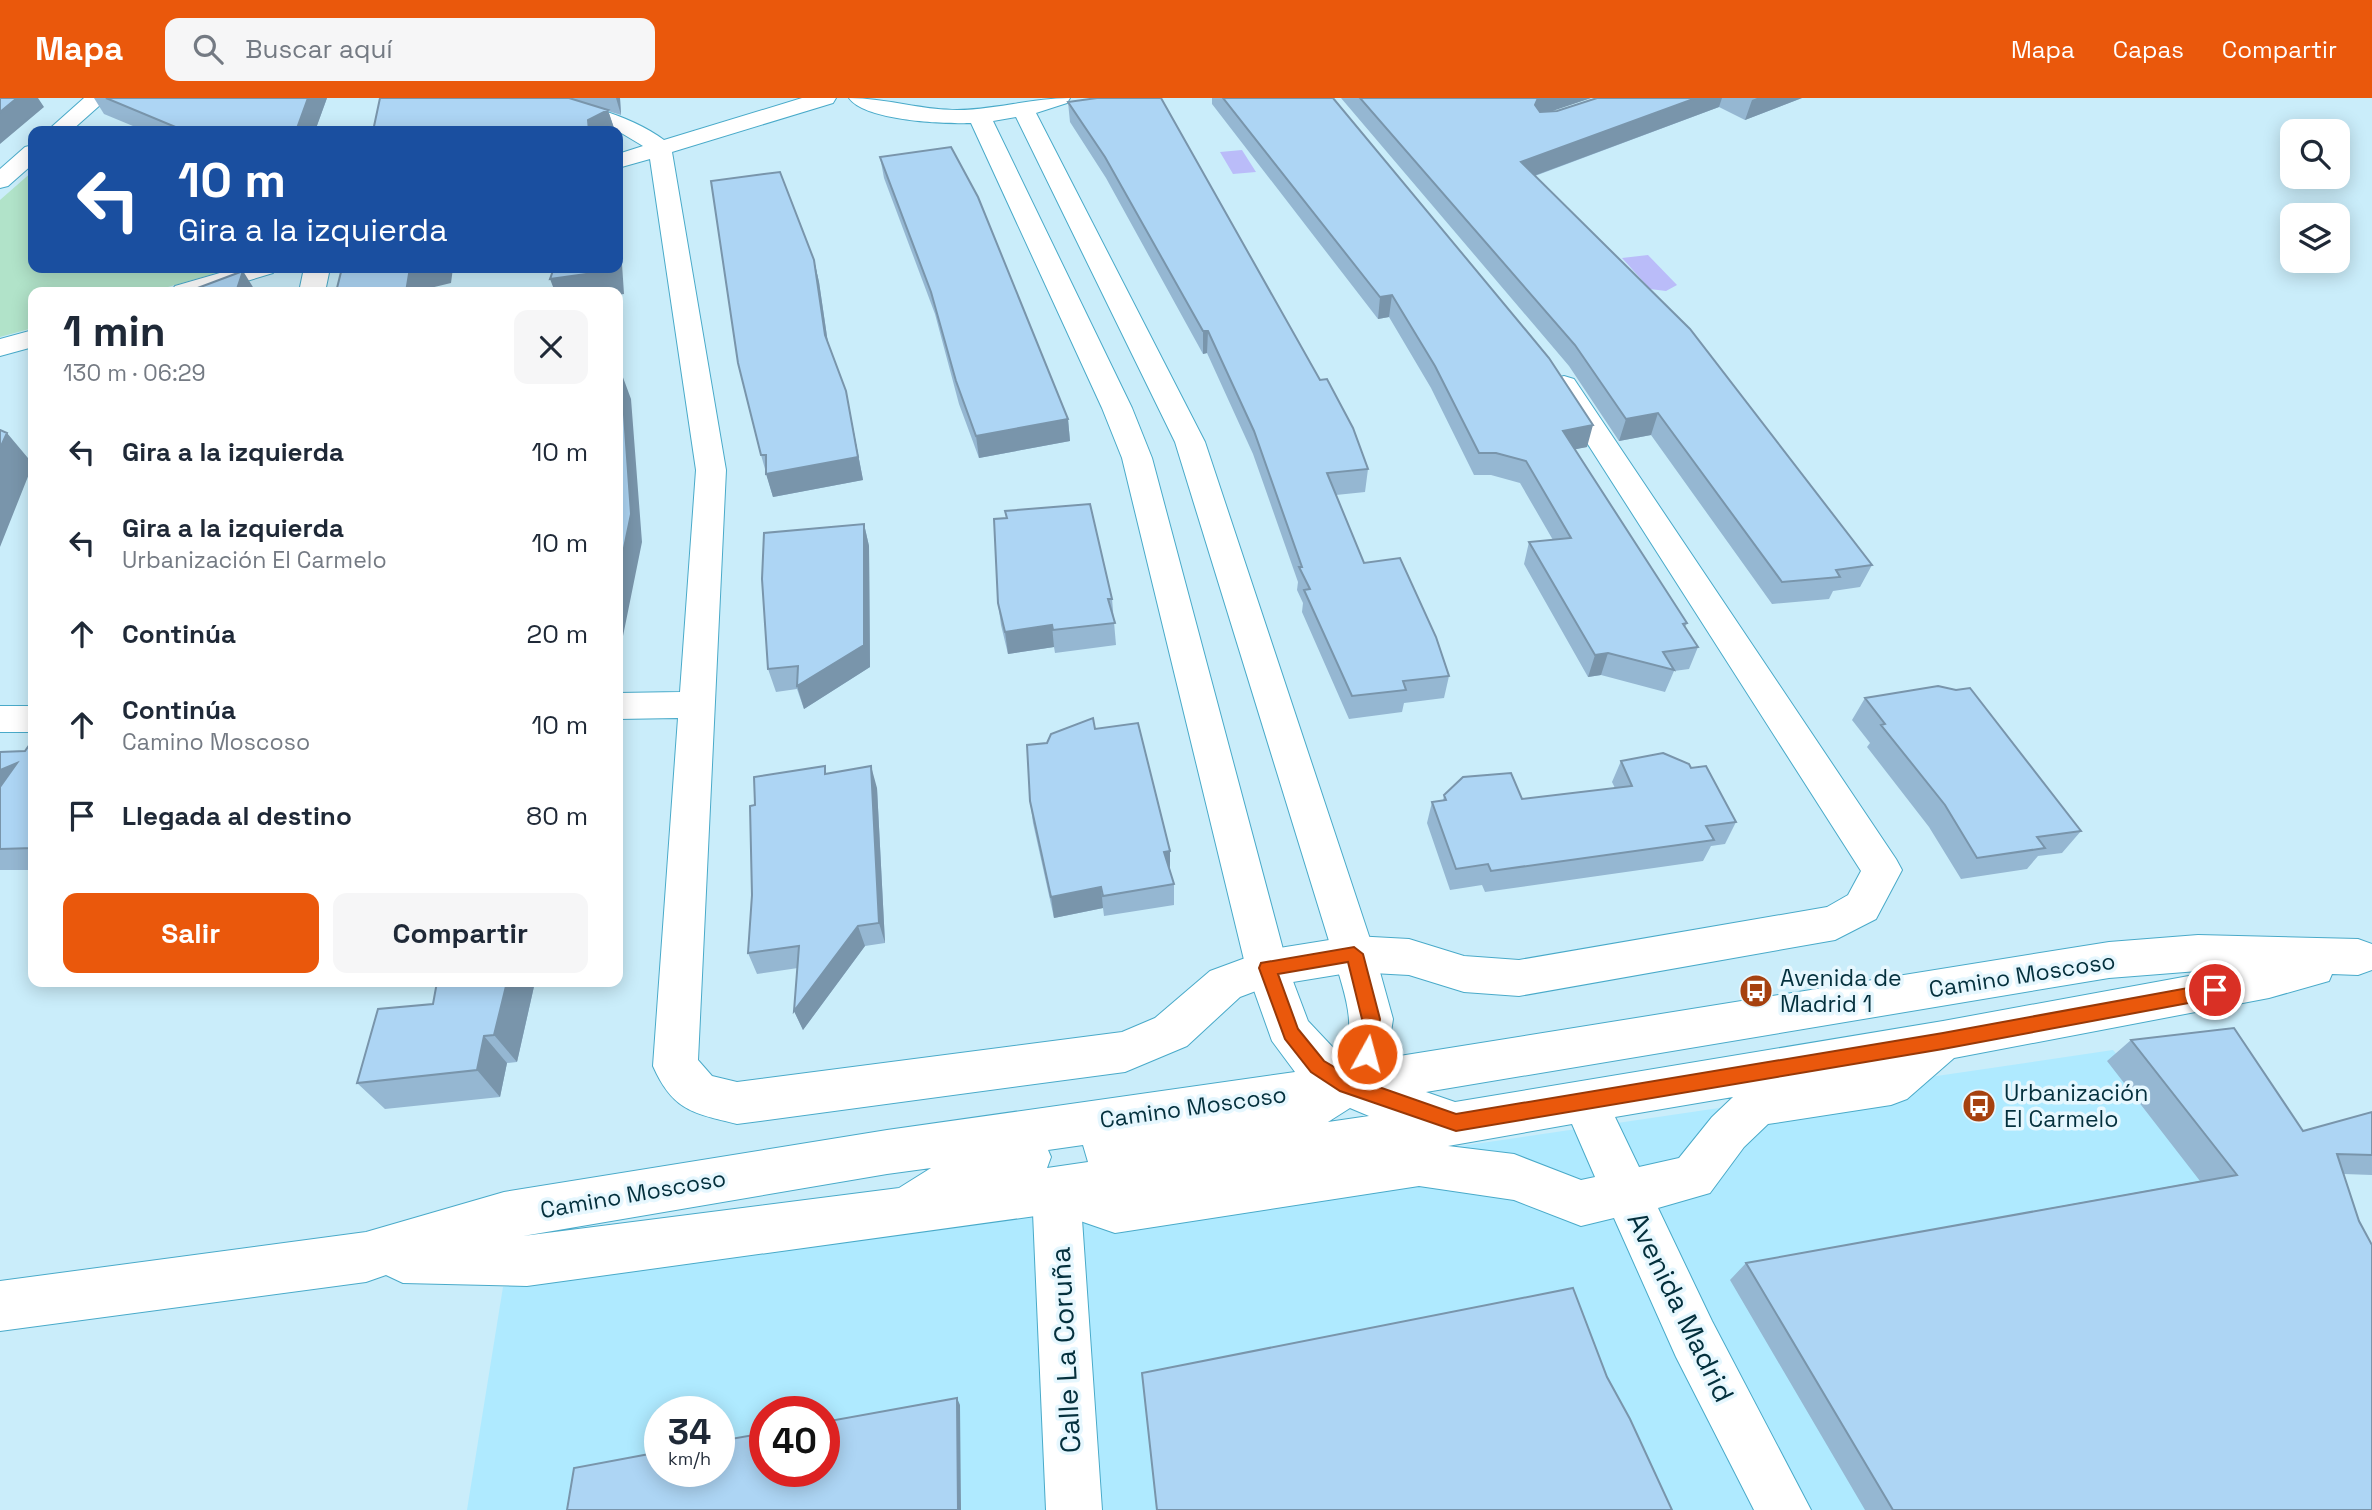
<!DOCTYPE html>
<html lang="es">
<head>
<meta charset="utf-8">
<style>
  :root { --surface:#fff; --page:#f6f6f7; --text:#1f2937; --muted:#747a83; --accent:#ea580c }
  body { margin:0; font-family:"Space Grotesk",sans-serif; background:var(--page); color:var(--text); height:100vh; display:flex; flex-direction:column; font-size:26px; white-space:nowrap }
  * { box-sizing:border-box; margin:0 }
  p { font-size:23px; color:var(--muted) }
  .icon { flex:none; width:38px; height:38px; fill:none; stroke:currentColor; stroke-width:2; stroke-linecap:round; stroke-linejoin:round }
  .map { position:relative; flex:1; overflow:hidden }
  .side { position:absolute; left:28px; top:189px; width:595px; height:700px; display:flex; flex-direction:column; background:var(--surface); border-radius:14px; box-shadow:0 4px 18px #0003 }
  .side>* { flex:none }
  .banner { position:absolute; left:28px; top:28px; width:595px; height:147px; border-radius:14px; box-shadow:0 4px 18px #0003; background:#1a4fa0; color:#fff; overflow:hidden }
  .buttons { position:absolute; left:2280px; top:21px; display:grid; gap:14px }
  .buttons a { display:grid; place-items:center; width:70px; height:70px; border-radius:14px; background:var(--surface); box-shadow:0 4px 18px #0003; font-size:35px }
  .speed { position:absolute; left:644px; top:1298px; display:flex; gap:14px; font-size:35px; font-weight:700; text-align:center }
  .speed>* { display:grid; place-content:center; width:91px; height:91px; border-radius:50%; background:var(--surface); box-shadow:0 4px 18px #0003; line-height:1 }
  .speed small { font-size:18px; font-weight:400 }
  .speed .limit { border:10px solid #d22; background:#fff; color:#111 }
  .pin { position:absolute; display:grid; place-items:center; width:60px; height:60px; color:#fff; margin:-30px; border:4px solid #fff; border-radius:50%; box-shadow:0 2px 7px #0007 }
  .me { position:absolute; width:77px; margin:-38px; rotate:7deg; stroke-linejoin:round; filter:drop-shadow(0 0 5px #0008) }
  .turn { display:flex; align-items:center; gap:24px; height:147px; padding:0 35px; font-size:32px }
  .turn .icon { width:91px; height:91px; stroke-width:2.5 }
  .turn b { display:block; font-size:49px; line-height:60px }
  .round { display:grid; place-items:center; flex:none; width:74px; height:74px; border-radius:14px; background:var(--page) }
  .headline { display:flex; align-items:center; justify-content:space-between; height:119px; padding:0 35px }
  h1 { font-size:42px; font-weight:700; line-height:52px }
  .cta { display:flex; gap:14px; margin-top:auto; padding:14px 35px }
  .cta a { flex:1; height:80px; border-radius:14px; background:var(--accent); color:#fff; font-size:28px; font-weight:700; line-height:80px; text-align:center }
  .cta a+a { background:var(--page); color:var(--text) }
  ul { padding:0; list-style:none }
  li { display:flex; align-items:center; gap:21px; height:91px; padding:0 35px }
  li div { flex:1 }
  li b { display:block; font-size:26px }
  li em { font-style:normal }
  header { display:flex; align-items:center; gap:42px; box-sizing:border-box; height:98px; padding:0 35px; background:var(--accent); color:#fff }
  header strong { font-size:33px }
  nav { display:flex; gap:38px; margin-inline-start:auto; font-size:24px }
  .search { width:490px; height:63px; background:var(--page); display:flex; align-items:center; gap:18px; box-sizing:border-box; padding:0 24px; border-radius:14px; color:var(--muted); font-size:26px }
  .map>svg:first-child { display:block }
  .built { fill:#afeaff; fill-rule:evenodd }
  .green { fill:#b1e3c9 }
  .water { fill:#babcf9 }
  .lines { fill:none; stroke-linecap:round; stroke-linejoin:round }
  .minor-casing { stroke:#49aac9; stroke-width:2 }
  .tertiary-casing { stroke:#49aac9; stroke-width:2 }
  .minor { fill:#fff; fill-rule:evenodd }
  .tertiary { fill:#fff; fill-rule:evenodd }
  .wall { fill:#95b7d2 }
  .shaded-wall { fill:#7995ab }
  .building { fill:#add5f4; stroke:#7995ab; stroke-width:2 }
  .route { fill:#ea580c; stroke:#983908; stroke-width:2 }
  .labels { text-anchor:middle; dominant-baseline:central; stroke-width:7; stroke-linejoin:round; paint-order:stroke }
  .street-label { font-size:23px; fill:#04303d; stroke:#e6f7fe }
  .poi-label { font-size:23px; fill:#04303d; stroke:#e6f7fe; text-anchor:start }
  .near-street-label { font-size:28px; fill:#04303d; stroke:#e6f7fe }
</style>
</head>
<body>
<header>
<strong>Mapa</strong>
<div class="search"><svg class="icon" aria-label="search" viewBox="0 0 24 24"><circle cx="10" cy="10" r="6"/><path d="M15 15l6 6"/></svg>Buscar aquí</div>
<nav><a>Mapa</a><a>Capas</a><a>Compartir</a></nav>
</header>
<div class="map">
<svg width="2372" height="1412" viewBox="0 0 2372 1412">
  <rect width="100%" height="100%" fill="#caedfa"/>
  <path class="built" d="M2113,952L2372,1251V1412H467L503,1189ZM660,1314H719V1374H660ZM765,1314H824V1374H765Z"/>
  <path class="green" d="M33,73V170H233L151,194H33V230L0,239V102Z"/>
  <path class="water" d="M1242,52L1256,74L1233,76L1220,54Z
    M1648,157L1677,187L1666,193L1650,191L1622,160Z"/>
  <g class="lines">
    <defs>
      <path id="minor" d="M84,0H108L71,33H47Z
        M527,0C569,0 629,16 664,42L802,0H836L833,5L672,54L726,372L698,962L712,978L737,984L1122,934L1155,920L1210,873L1267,852L1354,838L1409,841L1464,858L1519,862L1827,809L1848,797L1861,773L1550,287L1554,281L1564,278L1574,281L1578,287L1896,761L1902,772L1876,821L1835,842L1519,898L1464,894L1409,877L1354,874L1269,888L1240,899L1187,948L1125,974L737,1026C693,1015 673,1013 653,968L678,620L618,621V595L680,594L696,372L650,61L618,70V56L643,48L618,33L530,5Z
        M33,47V66L8,88L0,90V71L25,49Z
        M237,170H277L273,175L211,194H171L175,188Z
        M304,170H330L325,194H299Z
        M33,232V249L0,258V241Z
        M0,608H33V634H0Z
        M1056,1069L1073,1076L1080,1092L1102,1412H1046L1032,1092L1039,1076Z"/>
      <path id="tertiary" d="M849,0C886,0 920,12 957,12C995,12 1031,0 1070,0L1067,5L1036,15L1205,344L1375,856L1393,921L1387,960L2109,844L2198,837L2358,841L2372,846V872L2358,877L2332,876L2329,883L2269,900L1954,960L1907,1001L1891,1007L1768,1026L1744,1049L1710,1095L1658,1110L1712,1223L1811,1412H1754L1676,1259L1614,1120L1581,1128L1514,1102L1419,1088L1115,1135L1057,1115L527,1188L403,1185L386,1177L366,1184L0,1233V1183L366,1134L504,1094L887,1032L1295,974L1272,943L1246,870L1122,360L1102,310L971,25C945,26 865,23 849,0ZM1016,19L1175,344L1333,856C1341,886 1360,929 1341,958L1308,923L1288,870L1152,360L1132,310L993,23ZM2198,873H2216L1943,923L1455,1004L1426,994L2109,880ZM1733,999L1712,1019L1679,1060L1639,1069L1615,1019ZM1350,1010L1369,1018L1328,1024ZM1572,1026L1595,1079L1581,1082L1514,1056L1448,1048ZM1083,1047L1088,1064L1047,1070L1051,1059L1048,1052ZM931,1070L899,1090L523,1138L887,1076Z"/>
    </defs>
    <use href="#minor" class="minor-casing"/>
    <use href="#tertiary" class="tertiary-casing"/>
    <use href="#minor" class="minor"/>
    <use href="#tertiary" class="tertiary"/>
  </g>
  <path class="wall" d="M94,0H327L315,33H145L104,16Z
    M380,0H620L621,17L608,13L615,33Z
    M1212,0H1333L1587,349L1575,351L1687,525L1685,529L1698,549L1689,571L1674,573L1665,594L1601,577L1588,579L1524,466L1529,444L1553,442L1520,385L1491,377H1474L1431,290L1389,219L1378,221L1212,6Z
    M1341,0H1591L1550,13H1557L1597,0H1802L1745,22L1719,9L1535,78L1872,467L1860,489L1833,493L1829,501L1772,506L1651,337L1619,343L1569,268Z
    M1068,4L1368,371L1365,394L1336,397L1364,465L1449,578L1444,600L1404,605L1402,614L1349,621L1302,514L1303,505L1297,492L1298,484L1253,356L1207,255L1203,256L1106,80L1070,24Z
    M880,59L1068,321L1070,343L979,360L959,306L935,216L884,80Z
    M814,162L819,184L828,245L846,293L863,382L773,399L761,357Z
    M1005,413L1112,501L1116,547L1055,555L1054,549L1008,556L1001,527L998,505L1006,420Z
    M864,426L869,448L870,569L804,611L797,591L776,594L768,571Z
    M1865,600L2081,733L2062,755L2038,758L2027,771L1961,781L1929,729L1867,649L1870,645L1852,622Z
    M1095,631L1170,753V772L1174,786V807L1104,818L1103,810L1054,820L1033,725L1030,703L1047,645Z
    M33,646V772H0V654L25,653Z
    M1621,663L1691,670L1736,724L1725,746L1711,748L1703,763L1485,794L1482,787L1450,792L1427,725L1432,704L1443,703L1444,697L1522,701L1615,690L1612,684Z
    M827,675L877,690L885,845L865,848L803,932L794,913L798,870L757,876L748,855L752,797L755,707Z
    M437,884H535L517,964L507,965L500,999L385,1011L357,985L433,906Z
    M2131,942L2303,1033L2372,1014V1077L2344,1076L2372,1412H1865L1730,1182L1746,1165L2200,1083L2107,963Z"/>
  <path class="shaded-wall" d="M17,0H38L44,9L0,46V14Z
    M308,0H327L315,33H296Z
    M616,0H620L621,17Z
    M1538,0H1591L1535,19V7Z
    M1696,0H1722L1719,9L1517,84L1521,64Z
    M1757,0H1802L1745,22L1752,2Z
    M608,12L615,33H589L588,22Z
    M618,105L624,196L618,197V194H555L550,181L618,170Z
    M814,162L819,184L830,259L825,237Z
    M410,170H453L451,185L422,192V194H406Z
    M243,173L256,194H236Z
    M1392,197L1389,219L1378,221L1380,199Z
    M1203,233H1208L1207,255L1203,256Z
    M621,274L631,301L642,444L622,543L618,546Z
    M846,293L863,382L773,399L766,376Z
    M1658,315L1651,337L1619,343L1626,321Z
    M1068,321L1070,343L979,360L976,338Z
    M1593,327L1587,349L1557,355L1563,333Z
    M7,335L33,366L0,449V350Z
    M864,426L869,448L870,569L804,611L797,588Z
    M1052,527L1054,549L1008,556L1005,534Z
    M1608,555L1601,577L1588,579L1595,557Z
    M17,665L0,704V672Z
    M871,668L877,690L885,845L879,825Z
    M1170,753V774L1164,754Z
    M1101,789L1103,810L1054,820L1051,799Z
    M858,828L865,848L803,932L794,913Z
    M507,884H535L517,964L494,937Z
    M484,938L507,965L500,999L477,972Z
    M957,1300L960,1307L961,1412H958Z"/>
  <path class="building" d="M0,0H17L0,14Z
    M106,0H308L296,33H185Z
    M380,0H569L608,12L588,22L589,33H373Z
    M1097,0H1161L1320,282L1327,281L1353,330L1368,371L1327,375L1364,465L1400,460L1436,539L1449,578L1403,583L1406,592L1352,598L1304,492L1310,491L1299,469H1302L1254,333L1208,233H1203L1105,59L1068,4Z
    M1223,0H1333L1549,260L1593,327L1563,333L1687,525L1683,526L1698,549L1663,554L1674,572L1608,555L1595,557L1529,444L1571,440L1526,363L1496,355H1479L1435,268L1392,197L1380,199Z
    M1360,0H1538L1535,7L1540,14L1557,13L1597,0H1696L1521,64L1690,231L1872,467L1836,472L1840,479L1782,484L1658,315L1626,321L1575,247Z
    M606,24L607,33H602Z
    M951,49L978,99L1068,321L976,338L956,283L931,194L880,59Z
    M780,74L814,162L825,237L846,293L858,359L766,376V357H761L738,265L711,83Z
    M342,170H410L406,194H336Z
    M554,170H615V172L550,181Z
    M243,173L236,194H187Z
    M621,274L631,416L618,479V275Z
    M0,332L7,335L0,350Z
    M1090,406L1112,501H1108L1115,525L1053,532L1052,527L1005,534L998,505L994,421L1007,420L1005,413Z
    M864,426V547L797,588L798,568L768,571L762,481L764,435Z
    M1938,588L1956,592L1970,590L2081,733L2037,739L2045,750L1977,760L1945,707L1881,627L1885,626L1865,600Z
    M1093,620L1095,631L1138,625L1170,753L1164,754L1174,786L1103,798L1101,789L1051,799L1030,703L1027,647L1047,645L1051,636Z
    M30,646H33V750L0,751V689L17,665L0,672V654L25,653Z
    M1663,655L1689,666L1691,670L1706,668L1736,724L1706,728L1714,742L1491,773L1488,766L1456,771L1432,704L1446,702L1444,697L1463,679L1511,675L1522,701L1632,688L1621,663Z
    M825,668V676L871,668L879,825L858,828L794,913L799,848L748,855L752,797L750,708L755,707L754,679Z
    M437,884H507L494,937L484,938L477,972L357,985L378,911L433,906Z
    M2234,930L2303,1033L2372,1014V1057L2337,1056L2359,1123L2372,1147V1412H1893L1746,1165L2237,1077L2131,942Z
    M1573,1190L1607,1279L1630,1321L1672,1412H1157L1142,1275Z
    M957,1300L958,1412H567L574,1370L660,1354V1374H719V1343L765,1335V1374H824V1324Z"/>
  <path class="route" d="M1354,849L1363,856L1380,921L1373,962H1360L1358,956L1362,921L1348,864L1278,876L1298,931L1324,963L1353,980L1456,1016L1943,935L2215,885L2224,892L2215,900L1943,951L1456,1033L1340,993L1311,974L1285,941L1259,870L1261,865Z"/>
  <defs>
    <symbol id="bus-disc" viewBox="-11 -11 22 22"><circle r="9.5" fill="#a6410f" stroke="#e6f7fe"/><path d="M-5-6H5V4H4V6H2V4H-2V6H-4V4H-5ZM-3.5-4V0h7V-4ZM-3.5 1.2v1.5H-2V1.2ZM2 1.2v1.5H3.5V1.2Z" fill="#fff"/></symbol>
  </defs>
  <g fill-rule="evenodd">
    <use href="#bus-disc" x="1737" y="874" width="38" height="38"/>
    <use href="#bus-disc" x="1960" y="989" width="38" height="38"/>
  </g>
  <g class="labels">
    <g class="street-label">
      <text transform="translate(2022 877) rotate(-9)">Camino Moscoso</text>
      <text transform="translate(1193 1009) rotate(-8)">Camino Moscoso</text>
      <text transform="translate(633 1096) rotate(-10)">Camino Moscoso</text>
    </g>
    <g class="poi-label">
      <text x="1780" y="880">Avenida de<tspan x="1780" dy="26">Madrid 1</tspan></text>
      <text x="2004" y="995">Urbanización<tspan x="2004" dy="26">El Carmelo</tspan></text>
    </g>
    <g class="near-street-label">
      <text transform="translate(1681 1209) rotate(64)">Avenida Madrid</text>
      <text transform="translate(1065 1252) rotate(-93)">Calle La Coruña</text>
    </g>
  </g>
</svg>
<div class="buttons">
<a><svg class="icon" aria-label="search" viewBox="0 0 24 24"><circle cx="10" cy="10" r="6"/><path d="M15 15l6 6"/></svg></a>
<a><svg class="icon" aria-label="layers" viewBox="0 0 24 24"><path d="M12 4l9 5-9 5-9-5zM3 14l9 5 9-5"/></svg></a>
</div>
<div class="speed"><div>34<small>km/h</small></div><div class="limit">40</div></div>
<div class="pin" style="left:2215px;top:892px;background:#d93025"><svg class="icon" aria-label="arrive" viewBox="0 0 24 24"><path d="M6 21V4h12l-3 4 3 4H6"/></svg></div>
<svg class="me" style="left:1367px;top:956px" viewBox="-20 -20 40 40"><circle r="17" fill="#ea580c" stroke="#fff" stroke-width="3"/><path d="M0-11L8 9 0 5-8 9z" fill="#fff"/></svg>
<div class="banner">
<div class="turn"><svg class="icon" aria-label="left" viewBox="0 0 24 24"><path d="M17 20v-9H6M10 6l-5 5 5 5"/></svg><div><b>10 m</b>Gira a la izquierda</div></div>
</div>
<section class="side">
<div class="headline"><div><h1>1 min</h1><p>130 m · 06:29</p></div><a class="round"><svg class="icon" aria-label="close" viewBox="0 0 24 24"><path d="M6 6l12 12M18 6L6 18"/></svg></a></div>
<ul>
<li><svg class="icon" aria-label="left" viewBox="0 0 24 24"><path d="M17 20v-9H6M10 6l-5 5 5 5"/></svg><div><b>Gira a la izquierda</b></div><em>10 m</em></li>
<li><svg class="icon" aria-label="left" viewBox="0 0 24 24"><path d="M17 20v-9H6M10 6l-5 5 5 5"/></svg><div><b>Gira a la izquierda</b><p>Urbanización El Carmelo</p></div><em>10 m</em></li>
<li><svg class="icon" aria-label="ahead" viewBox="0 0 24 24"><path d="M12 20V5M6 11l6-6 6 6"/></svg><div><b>Continúa</b></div><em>20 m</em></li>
<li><svg class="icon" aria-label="ahead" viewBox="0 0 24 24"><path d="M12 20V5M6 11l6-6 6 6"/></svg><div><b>Continúa</b><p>Camino Moscoso</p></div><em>10 m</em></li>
<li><svg class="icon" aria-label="arrive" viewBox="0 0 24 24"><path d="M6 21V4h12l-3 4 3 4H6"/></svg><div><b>Llegada al destino</b></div><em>80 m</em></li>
</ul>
<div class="cta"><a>Salir</a><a>Compartir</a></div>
</section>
</div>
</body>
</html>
